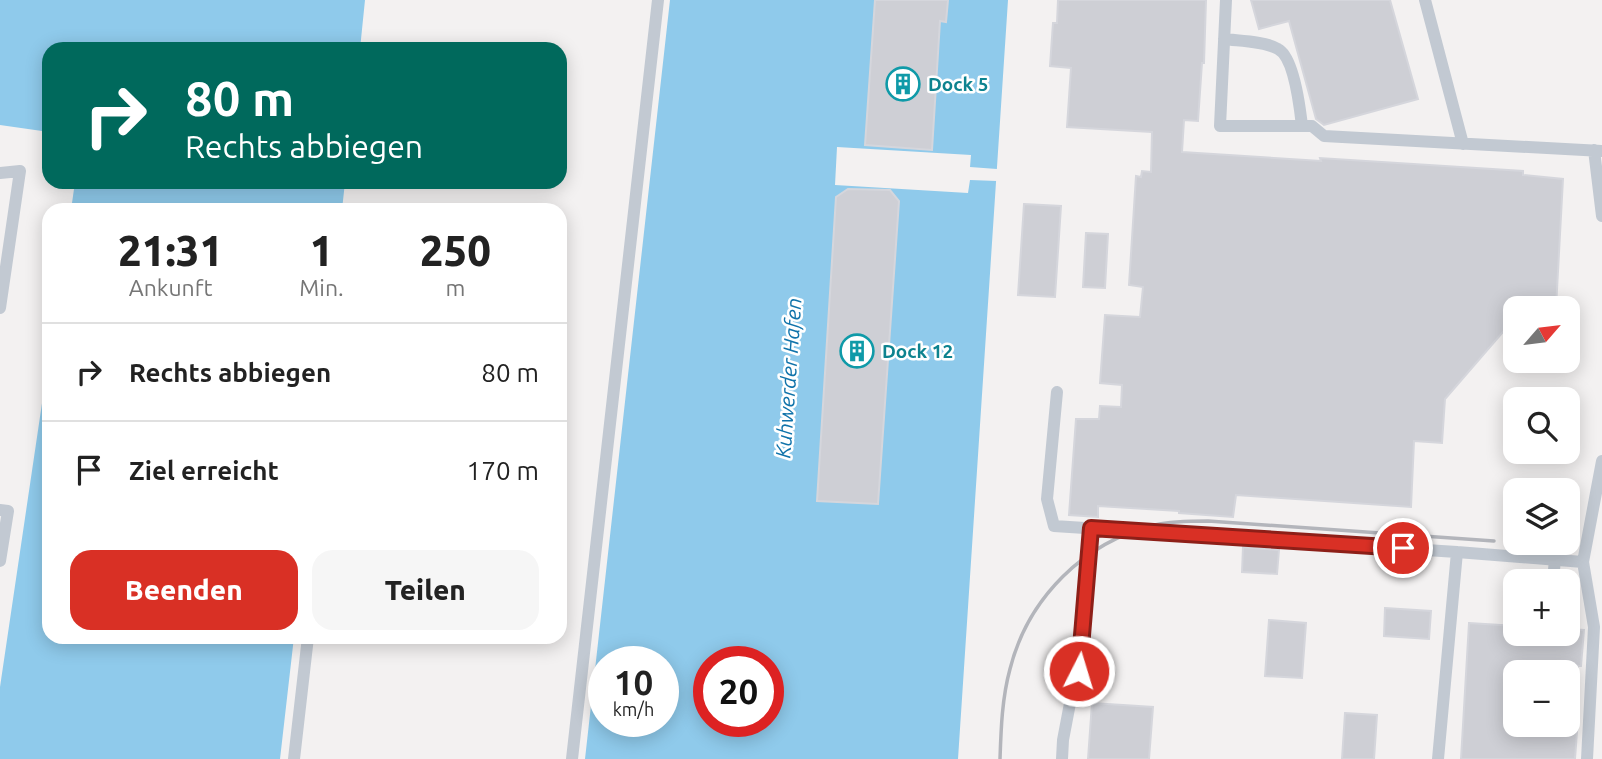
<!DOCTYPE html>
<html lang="de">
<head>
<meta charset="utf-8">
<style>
  :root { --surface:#fff; --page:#f6f6f6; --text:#222; --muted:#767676; --line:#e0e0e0; --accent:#d93025 }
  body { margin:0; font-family:Ubuntu,sans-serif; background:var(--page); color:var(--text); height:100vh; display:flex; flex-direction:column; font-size:26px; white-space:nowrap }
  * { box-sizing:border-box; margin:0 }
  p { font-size:23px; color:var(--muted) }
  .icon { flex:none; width:38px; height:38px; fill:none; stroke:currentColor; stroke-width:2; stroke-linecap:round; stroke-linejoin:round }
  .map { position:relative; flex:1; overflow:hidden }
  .sheet { position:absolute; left:42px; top:203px; width:525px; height:441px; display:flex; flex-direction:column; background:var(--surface); border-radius:21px; box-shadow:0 4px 18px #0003 }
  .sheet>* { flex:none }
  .hud { position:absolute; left:42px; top:42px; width:525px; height:147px; border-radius:21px; box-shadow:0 4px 18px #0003; background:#00695c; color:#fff; overflow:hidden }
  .needle { width:46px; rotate:62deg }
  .buttons { position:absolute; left:1503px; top:296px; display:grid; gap:14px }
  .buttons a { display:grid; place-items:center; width:77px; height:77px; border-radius:14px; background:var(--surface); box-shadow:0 4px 18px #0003; font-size:35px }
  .speed { position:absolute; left:588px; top:646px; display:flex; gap:14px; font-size:35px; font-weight:700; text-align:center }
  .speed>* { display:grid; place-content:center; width:91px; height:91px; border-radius:50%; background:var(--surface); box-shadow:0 4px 18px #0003; line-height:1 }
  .speed small { font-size:18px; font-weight:400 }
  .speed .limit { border:10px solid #d22; background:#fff; color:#111 }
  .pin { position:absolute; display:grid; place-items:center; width:60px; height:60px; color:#fff; margin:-30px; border:4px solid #fff; border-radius:50%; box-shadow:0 2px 7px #0007 }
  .me { position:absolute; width:77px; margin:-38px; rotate:5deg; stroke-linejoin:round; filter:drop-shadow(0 0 5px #0008) }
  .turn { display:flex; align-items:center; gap:24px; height:147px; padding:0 28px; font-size:32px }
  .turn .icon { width:91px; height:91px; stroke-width:2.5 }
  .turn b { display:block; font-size:49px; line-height:60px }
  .eta { display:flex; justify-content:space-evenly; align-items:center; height:119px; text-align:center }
  .eta b { font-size:42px; font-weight:800; line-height:49px }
  .primary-button { display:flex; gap:14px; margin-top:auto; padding:14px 28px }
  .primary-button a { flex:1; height:80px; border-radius:21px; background:var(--accent); color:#fff; font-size:28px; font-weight:800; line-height:80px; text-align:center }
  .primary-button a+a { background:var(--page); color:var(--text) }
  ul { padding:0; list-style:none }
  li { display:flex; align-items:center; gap:21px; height:98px; padding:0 28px; border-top:2px solid var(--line) }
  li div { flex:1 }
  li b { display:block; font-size:26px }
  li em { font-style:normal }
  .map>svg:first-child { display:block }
  .water { fill:#8fcaeb; fill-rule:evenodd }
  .pier { fill:#f3f1f1 }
  .building { fill:#cecfd5; stroke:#d5d6dc; stroke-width:2 }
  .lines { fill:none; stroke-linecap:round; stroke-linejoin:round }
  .minor { stroke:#c2c9d2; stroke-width:12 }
  .rail { stroke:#b3b5bb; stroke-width:3.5 }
  .route-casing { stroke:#8d1f18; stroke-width:18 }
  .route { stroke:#d93025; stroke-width:12 }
  .labels { text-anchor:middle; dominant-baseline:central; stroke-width:5; stroke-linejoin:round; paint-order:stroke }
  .culture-label { font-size:19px; font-weight:bold; fill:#0d838f; stroke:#fff; text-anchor:start }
  .water-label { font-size:21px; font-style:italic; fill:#1073aa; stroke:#fff }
</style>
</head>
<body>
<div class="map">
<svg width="1602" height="759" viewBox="0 0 1602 759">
  <rect width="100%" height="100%" fill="#f3f1f1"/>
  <path class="water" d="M0,0H365L360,49H49V132L0,125Z
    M670,0H1008L958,759H585ZM604,662H663V721H604ZM709,662H768V721H709Z
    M75,182H345L342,210H71Z
    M49,356V637H294L280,759H0V687Z"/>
  <path class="pier" d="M837,147L971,155L970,167L997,169V181L970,180L968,193L835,185Z"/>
  <path class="building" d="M875,0H948L946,22L940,21L932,150L865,145Z
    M1058,0H1206L1204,63H1202L1198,121L1184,120L1182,152L1321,161L1320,158L1523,171V175L1563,179L1556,308H1516V317L1445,399L1442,443L1414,441L1411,507L1236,495L1233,517L1179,513V511L1098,506V517L1069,515L1076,419H1099L1100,406L1121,407L1122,385L1100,383L1105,315L1140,317L1143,287L1129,285L1136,176L1141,177L1142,171L1151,172L1152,132L1067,127L1071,68L1050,66L1053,23H1057Z
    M1251,0H1390L1418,99L1324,125L1316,119L1289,21L1259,29Z
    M848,189L890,190L899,201L878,504L817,501L836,197Z
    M1024,204L1061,206L1055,297L1018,295Z
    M1086,233L1108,234L1105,288L1083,287Z
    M1243,547L1279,550L1277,574L1242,572Z
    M1385,608L1431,611L1429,639L1384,636Z
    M1269,620L1306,623L1302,678L1265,676Z
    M1469,623L1516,626V634H1568V629L1584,630L1581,666H1578L1576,708H1568V672H1516V724H1568V717L1578,718L1575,759H1461Z
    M1092,703L1153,707L1149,759H1088Z
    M1345,713L1377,715L1374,759H1342Z"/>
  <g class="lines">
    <path class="minor" d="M1226,0L1220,126H1312L1324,136L1602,151
      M1425,0L1463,144
      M1224,39C1239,41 1265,41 1278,49C1294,57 1300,108 1302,126
      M1594,150L1602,216
      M0,173L20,171L0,308
      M1057,392L1047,499L1054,526L1457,552L1583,562
      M0,510L8,511L0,561
      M1553,581L1555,559
      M294,759L308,637
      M572,759L658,0
      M1062,759L1063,740L1071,698L1079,671L1091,528
      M1438,759L1457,552
      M1587,759L1594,627L1583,562L1602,461"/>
    <path class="rail" d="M1000,759C1001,729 1002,698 1010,669C1028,598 1084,542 1155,525C1172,521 1190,521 1208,521L1494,541"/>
  </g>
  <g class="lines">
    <defs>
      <path id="route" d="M1079,671L1091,528L1403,548"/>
    </defs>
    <use href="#route" class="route-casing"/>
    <use href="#route" class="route"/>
  </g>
  <defs>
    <symbol id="building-ring" viewBox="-11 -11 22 22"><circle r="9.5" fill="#fff" stroke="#0f9aa8" stroke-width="1.5"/><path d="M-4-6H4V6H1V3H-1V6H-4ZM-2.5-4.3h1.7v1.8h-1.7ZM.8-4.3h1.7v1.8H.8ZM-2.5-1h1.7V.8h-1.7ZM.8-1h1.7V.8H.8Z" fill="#0f9aa8"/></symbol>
  </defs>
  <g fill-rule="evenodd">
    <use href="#building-ring" x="884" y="65" width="38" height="38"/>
    <use href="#building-ring" x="838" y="332" width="38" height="38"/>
  </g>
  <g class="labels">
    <g class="culture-label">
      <text x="928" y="84">Dock 5</text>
      <text x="882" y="351">Dock 12</text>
    </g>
    <g class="water-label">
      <text transform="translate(788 378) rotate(-86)">Kuhwerder Hafen</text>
    </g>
  </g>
</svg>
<div class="buttons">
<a><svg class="needle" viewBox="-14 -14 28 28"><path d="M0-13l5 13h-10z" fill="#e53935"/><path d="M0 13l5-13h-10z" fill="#767676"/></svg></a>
<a><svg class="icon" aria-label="search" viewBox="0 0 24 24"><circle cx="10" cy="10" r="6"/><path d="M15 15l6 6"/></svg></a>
<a><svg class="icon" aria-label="layers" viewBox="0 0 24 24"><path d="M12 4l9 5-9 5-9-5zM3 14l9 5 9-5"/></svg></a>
<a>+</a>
<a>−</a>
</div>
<div class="speed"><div>10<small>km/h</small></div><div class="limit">20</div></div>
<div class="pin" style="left:1403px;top:548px;background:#d93025"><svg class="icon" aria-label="arrive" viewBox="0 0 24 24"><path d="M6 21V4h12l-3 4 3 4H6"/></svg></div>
<svg class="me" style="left:1079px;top:671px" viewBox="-20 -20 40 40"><circle r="17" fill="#d93025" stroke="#fff" stroke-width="3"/><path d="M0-11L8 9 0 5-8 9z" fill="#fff"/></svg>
<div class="hud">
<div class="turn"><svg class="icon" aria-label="right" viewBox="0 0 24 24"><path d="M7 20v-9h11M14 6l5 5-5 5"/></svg><div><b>80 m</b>Rechts abbiegen</div></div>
</div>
<section class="sheet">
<div class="eta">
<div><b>21:31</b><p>Ankunft</p></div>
<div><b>1</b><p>Min.</p></div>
<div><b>250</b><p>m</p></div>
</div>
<ul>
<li><svg class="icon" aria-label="right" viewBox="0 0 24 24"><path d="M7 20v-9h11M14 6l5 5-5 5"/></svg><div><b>Rechts abbiegen</b></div><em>80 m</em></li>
<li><svg class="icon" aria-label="arrive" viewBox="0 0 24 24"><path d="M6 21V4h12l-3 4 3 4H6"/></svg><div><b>Ziel erreicht</b></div><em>170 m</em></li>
</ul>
<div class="primary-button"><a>Beenden</a><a>Teilen</a></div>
</section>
</div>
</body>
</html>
